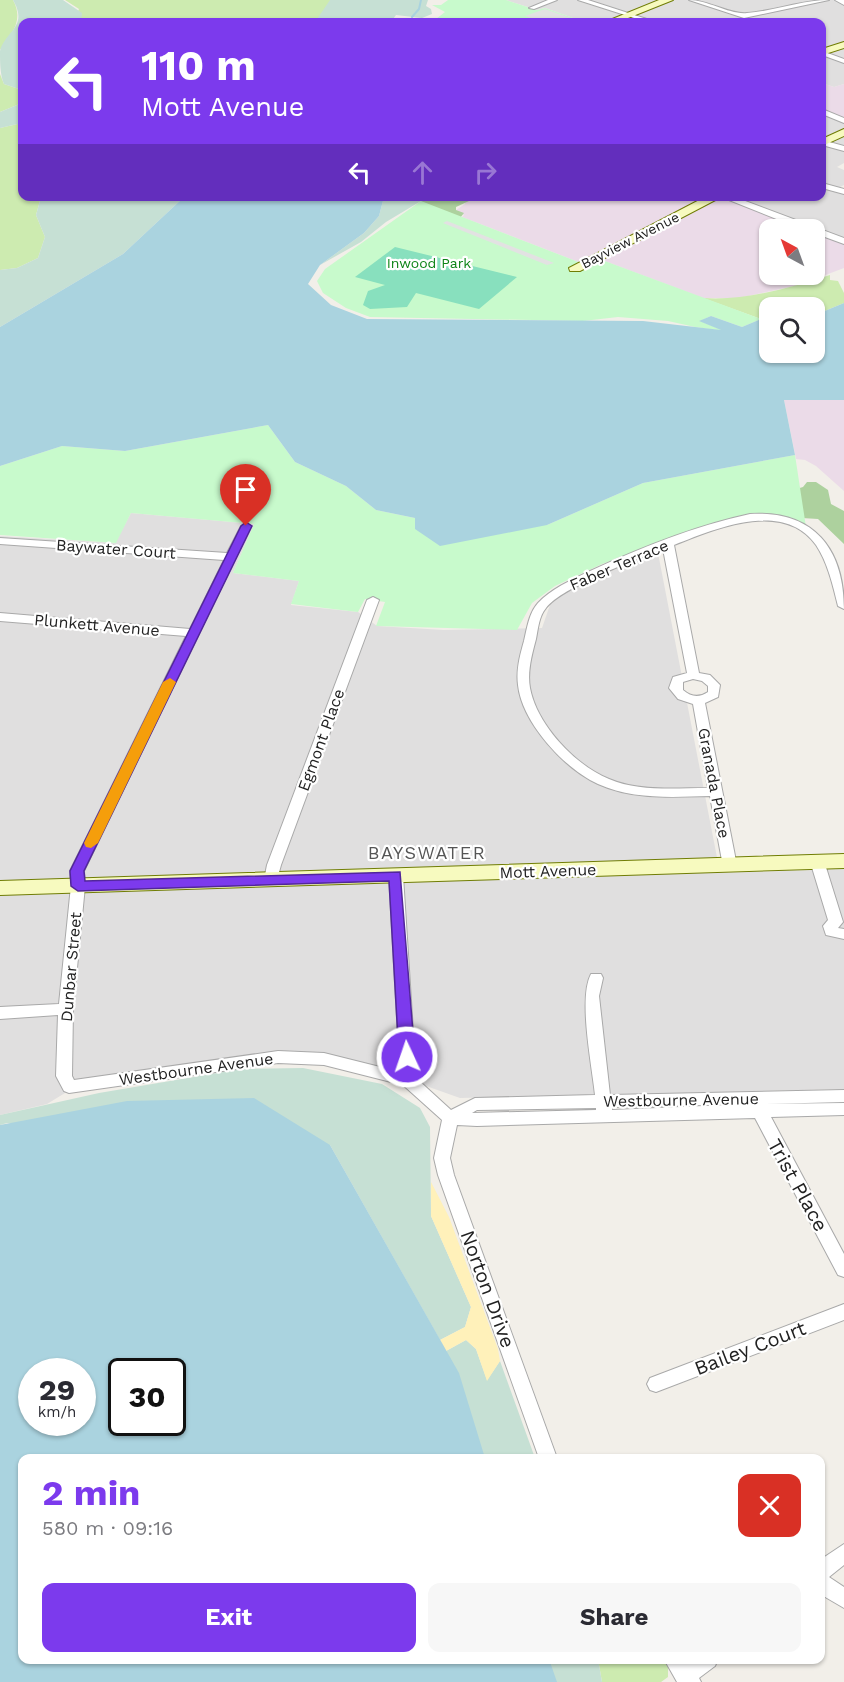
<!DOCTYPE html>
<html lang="en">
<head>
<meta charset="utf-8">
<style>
  :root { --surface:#fff; --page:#f7f7f7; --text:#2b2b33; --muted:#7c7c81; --accent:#7c3aed }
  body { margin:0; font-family:"Work Sans",sans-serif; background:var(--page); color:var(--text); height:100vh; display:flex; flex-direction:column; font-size:22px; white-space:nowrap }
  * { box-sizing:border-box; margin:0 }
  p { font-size:20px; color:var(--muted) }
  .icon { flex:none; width:33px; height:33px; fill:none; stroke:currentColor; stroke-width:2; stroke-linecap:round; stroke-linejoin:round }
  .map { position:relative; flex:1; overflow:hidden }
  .details { position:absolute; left:18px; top:1454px; width:807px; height:210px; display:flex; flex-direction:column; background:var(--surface); border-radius:12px; box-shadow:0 2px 4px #0004 }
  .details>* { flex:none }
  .guide { position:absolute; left:18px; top:18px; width:808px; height:183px; border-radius:12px; box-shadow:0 2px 4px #0004; background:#7c3aed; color:#fff; overflow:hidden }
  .needle { width:39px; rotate:319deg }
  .tools { position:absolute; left:759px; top:219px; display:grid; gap:12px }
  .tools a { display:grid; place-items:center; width:66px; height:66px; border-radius:12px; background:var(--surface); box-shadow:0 2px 4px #0004; font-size:30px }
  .speed { position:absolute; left:18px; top:1358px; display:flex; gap:12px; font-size:30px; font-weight:700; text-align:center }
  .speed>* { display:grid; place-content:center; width:78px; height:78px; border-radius:50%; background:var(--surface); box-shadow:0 2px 4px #0004; line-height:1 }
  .speed small { font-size:15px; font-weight:400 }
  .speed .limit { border:3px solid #111; border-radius:9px; background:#fff; color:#111 }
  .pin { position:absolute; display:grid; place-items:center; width:51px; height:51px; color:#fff; margin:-62px -26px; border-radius:50% 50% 50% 0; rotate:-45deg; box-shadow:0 0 6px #0007 }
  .pin .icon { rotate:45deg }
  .me { position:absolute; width:66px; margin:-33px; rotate:357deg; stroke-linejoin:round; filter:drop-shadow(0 0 4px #0008) }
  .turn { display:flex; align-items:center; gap:21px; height:126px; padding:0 24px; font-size:27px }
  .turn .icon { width:78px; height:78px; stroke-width:2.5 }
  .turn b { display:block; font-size:42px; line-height:51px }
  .lanes { display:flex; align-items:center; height:57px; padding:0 24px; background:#0003; justify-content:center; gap:30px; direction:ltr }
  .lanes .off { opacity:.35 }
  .round { display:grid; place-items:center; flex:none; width:63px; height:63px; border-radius:12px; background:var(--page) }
  .headline { display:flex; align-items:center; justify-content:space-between; height:102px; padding:0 24px }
  h1 { font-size:36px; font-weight:700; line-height:45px; color:var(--accent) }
  .cta { display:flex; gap:12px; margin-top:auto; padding:12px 24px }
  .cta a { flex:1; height:69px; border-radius:12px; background:var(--accent); color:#fff; font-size:24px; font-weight:700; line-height:69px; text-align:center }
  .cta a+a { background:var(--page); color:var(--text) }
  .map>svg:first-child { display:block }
  .residential { fill:#e0dfdf }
  .industrial { fill:#ebdbe8 }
  .grass { fill:#cdebb0 }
  .forest { fill:#add19e }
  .wetland { fill:#c6e0d4 }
  .sand { fill:#fff1ba }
  .park { fill:#c8facc }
  .pitch { fill:#88e0be }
  .parking { fill:#e2e2e2 }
  .water { fill:#aad3df; fill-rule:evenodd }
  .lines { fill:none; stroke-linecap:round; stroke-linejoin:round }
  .stream { stroke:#aad3df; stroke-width:2 }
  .street-casing { stroke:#a9a9a9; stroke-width:2 }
  .secondary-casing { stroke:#707d05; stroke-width:2 }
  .street { fill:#fff; fill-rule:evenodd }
  .secondary { fill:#f7fabf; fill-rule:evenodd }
  .route { fill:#7c3aed; stroke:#51269a; stroke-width:1.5 }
  .slow { fill:#f59e0b }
  .labels { text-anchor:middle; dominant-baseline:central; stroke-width:4.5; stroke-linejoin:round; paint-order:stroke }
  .far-street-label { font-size:14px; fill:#222; stroke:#fff }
  .far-park-label { font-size:14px; fill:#0c8416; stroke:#fff }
  .street-label { font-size:16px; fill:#222; stroke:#fff }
  .neighbourhood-label { font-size:18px; letter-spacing:1.5px; fill:#555; stroke:#fff }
  .near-street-label { font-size:20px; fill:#222; stroke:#fff }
</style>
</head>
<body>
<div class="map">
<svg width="844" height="1682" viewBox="0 0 844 1682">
  <rect width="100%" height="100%" fill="#f2efe9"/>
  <path class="residential" d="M506,0H844V84L834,87L822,83V22H774L760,18L712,22H584L545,8L537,10Z
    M830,115L844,121V163L837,167L844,170V185L836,189L844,192V241L720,197L822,196V118Z
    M131,513L254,524L233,573L299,581L291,605L358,612L377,626L444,630L542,628L550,605L566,591L585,581L658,553L720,873L844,869V1089L460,1098L381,1070L285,1051L83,1082L47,1104L0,1115V536L115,543Z"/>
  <path class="industrial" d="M822,83L834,87L844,84V121L830,115L822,118Z
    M706,196L713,199L720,197L812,229L770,230V274H814L815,230L844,241V268L799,285L739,298H703L594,257L581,263L462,217L464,215L456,210L465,204L467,197Z
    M784,400H844V491L816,466L805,460L796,459Z"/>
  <path class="grass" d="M0,0H13C24,20 12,34 0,50Z
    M65,0H334L315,22H73L79,9Z
    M0,74L4,84L22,90V103L0,112Z
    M22,123V196L41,197L36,215L45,237L38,258L17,268L0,270V128Z
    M830,275V280L838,281L844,293V303L815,315L814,308H770L769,319H761L703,298C745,301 789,288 830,275Z
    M598,1659H662L668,1667V1677L661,1682H602Z"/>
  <path class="forest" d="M467,196L469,201L456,207V210L464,213L460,218L421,202L424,197Z
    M807,482H816L828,490L831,504L844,511V544L818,519L786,517L783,493L803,487Z"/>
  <path class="wetland" d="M13,0H63L82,13L81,22H22V90L4,84C0,75 0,61 0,51C5,31 29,27 13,0Z
    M330,0H428L426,6L431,9L432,14L422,18L396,15L391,22H315Z
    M22,103V123L0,128V112Z
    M41,197H184L123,254L0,327V270L17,268L38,258L45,237L36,215Z
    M384,197H424L421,201L386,222L361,242L320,265L364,233L379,216Z
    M303,1068L382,1084L420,1108L430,1127L431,1216L471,1307L465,1327L440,1340L330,1145L7,1123L0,1125V1115L99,1093L241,1069Z
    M466,1340L476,1349L487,1380L500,1361L535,1458H482L446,1351Z
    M548,1659H598L602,1682H556Z"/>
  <path class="sand" d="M431,1182L449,1217L498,1349L500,1361L487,1381L476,1349L466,1340L446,1351L440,1340L465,1327L471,1307L431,1216Z"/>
  <path class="park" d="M448,0H506L537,10L545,8L584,22H449L436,19L445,12L432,5H441Z
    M421,201L581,263L594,257L761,319L742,327L711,316L700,321L725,331L695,327L668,321L618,317L583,321L370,317L346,308L323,293L317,281L325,269Z
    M268,425L295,462L346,486L376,510L415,518L547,525L643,483L795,455L806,527L751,515L711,524L602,564L555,586L532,603L517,630L376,626L385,602L365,599L358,612L291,604L299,581L233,573L254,524L131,513L116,543L0,535V466L62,446L125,451Z"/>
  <path class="pitch" d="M395,247L517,277L479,309L416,293L407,307L370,309L363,305L368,291L385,285L355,277Z"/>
  <path class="parking" d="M545,9L582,22H531L537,20L525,16Z
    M447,221L554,263L547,265L443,223Z"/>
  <path class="water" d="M184,197H384L379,216L364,233L320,265L308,284L331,305L367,319L643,321L721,330L699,321L711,316L742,327L761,319H769L770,352H814L815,315L844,303V400H784L795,455L643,483L547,525L440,546L415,529V518L376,510L346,486L295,462L268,425L125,451L62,446L0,466V327L123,254Z
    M254,1098L330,1145L459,1373L485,1458H22V1659H549L557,1682H0V1125L127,1101ZM32,1371H82V1422H32ZM122,1371H172V1422H122Z"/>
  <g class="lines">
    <path class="stream" d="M412,17L419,9L421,0"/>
    <defs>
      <path id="street" d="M548,0H557L534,9L529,8Z
        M578,0H588L656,22H647Z
        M689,0C708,0 730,15 747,13C775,11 801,0 829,0L744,18Z
        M835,0H844V5Z
        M822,51L844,59V63L822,55Z
        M822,109L844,118V123L822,114Z
        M822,140L844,146V151L822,145Z
        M822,183L844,189V194L822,188Z
        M719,196H732L844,238V244L814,233V230H804Z
        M750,514C814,510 844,549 844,609L838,606C833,586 828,563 816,545C783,499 715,529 674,545L699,673L710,675L720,685L718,697L705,703L737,866L730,871L723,866L710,796C673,797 633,800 598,784C565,769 522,723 518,685C516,670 520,655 524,641C527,628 529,613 538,603C551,589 571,580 588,572C640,548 694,526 750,514ZM663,549L687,673L673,677L669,688L678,699L693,704L708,788C676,788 639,792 609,779C575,765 537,725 530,688C527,672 532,654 536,639C538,629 539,616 546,608C562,587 637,559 663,549ZM693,679L702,681L708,686V692C699,698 691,697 683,690V682Z
        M246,523L251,526L84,871L85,886L73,1009L72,1076L74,1080L278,1051L324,1053L400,1072L389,876L396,871L403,876L416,1078L451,1110L475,1098L595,1095C592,1066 578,998 591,974H601L603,978L599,996L610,1095L844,1090V1102L766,1104L844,1103V1115L771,1117L844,1254V1277L838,1275L755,1118L477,1126L457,1125L450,1158L454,1175L557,1458H539L438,1175L434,1158L442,1120L403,1085L324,1065L278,1063L69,1093L64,1091L56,1076L58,1015L0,1019V1007L59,1004L71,886L70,871L186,636L0,621V613L190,629L224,560L0,544V538L227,553L241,526ZM750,1104L612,1110V1107ZM596,1108V1110L472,1113L477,1110Z
        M373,597L379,600L281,865L276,883H266L264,880L267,865L367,600Z
        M817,856L824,861L843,922L838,928L844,929V939L826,935L823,926L828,920L810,861Z
        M844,1304V1320L656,1392L650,1390L647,1384L650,1378Z
        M844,1544V1565L829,1577L844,1587V1608L820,1594V1560Z
        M664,1659H686L688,1661L691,1659H718L715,1666L699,1678L701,1682H677Z"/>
      <path id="secondary" d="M659,0H673L618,22H605Z
        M844,42V48L822,55V49Z
        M844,129V136L822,146V139Z
        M707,196H723L580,271H570L569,268Z
        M844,854V868L0,895V881Z"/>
    </defs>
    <use href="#street" class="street-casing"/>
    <use href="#secondary" class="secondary-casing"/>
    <use href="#street" class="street"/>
    <use href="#secondary" class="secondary"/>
  </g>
  <path class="route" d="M246,522L252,526L84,871L85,881L400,872L415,1057L412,1061H402L399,1057L389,881L78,891L71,886L70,871L241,526Z"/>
  <path class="slow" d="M170,678L176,682L98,843L91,848L86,847L84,843L163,682Z"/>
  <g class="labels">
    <g class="far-street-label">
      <text transform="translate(630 240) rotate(-27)">Bayview Avenue</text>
    </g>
    <g class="far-park-label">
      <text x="429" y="263">Inwood Park</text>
    </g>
    <g class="street-label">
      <text transform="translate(116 549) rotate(4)">Baywater Court</text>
      <text transform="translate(619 565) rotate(-23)">Faber Terrace</text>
      <text transform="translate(97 625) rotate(5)">Plunkett Avenue</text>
      <text transform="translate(321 740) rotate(-70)">Egmont Place</text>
      <text transform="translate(714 783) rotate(79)">Granada Place</text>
      <text transform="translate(548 871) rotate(-2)">Mott Avenue</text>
      <text transform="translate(71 967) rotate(-85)">Dunbar Street</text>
      <text transform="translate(196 1069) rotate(-8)">Westbourne Avenue</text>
      <text transform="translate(681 1100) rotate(-1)">Westbourne Avenue</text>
    </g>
    <g class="neighbourhood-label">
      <text x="427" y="852">BAYSWATER</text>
    </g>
    <g class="near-street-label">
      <text transform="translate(798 1185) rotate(61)">Trist Place</text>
      <text transform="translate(488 1289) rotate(70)">Norton Drive</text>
      <text transform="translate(750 1348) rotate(-21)">Bailey Court</text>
    </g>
  </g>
</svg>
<div class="tools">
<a><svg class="needle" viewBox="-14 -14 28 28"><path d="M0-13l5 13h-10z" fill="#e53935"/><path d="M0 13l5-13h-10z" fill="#7c7c81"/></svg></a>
<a><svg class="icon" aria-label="search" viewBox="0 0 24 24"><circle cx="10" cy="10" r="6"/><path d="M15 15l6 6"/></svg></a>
</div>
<div class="speed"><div>29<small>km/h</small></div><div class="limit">30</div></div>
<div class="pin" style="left:246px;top:526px;background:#d93025"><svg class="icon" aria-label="arrive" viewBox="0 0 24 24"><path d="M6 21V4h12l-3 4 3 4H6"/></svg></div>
<svg class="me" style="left:407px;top:1057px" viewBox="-20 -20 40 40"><circle r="17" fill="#7c3aed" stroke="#fff" stroke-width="3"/><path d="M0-11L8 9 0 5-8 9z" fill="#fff"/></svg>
<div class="guide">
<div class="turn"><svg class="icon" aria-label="left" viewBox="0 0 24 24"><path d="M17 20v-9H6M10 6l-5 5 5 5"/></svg><div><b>110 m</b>Mott Avenue</div></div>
<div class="lanes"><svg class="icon" aria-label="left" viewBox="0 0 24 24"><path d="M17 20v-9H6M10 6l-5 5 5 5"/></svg><svg class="icon off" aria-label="ahead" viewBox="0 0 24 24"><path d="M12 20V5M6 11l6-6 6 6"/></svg><svg class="icon off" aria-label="right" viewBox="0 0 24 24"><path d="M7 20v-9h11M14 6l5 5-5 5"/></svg></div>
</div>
<section class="details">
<div class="headline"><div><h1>2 min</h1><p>580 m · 09:16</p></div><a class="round" style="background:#d93025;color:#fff"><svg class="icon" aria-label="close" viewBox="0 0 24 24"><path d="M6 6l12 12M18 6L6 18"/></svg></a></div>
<div class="cta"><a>Exit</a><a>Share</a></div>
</section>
</div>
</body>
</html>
